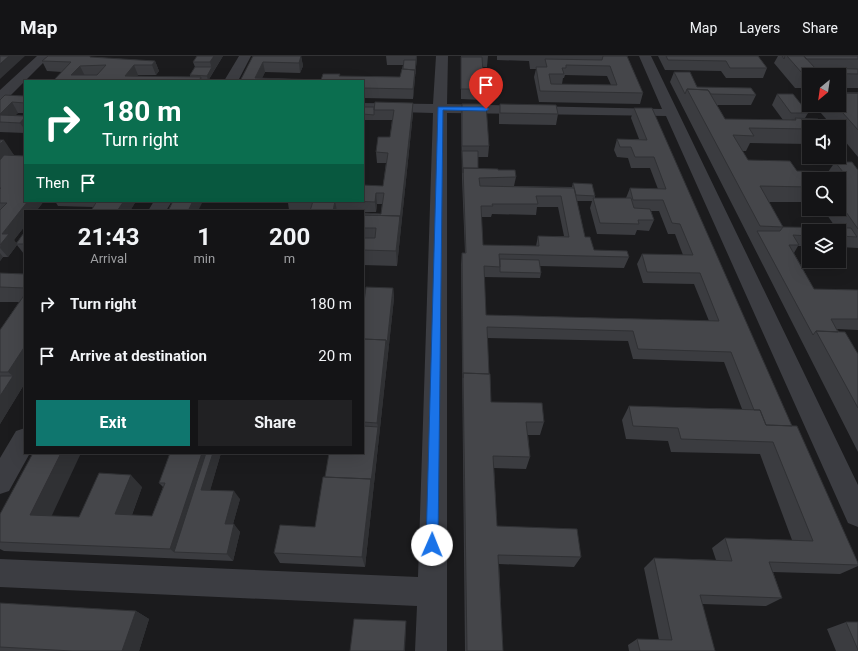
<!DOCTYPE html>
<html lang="en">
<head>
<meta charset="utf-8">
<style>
  :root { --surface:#141416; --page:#212123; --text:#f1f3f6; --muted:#9d9ea1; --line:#333335; --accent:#0f766e }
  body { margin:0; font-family:Roboto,sans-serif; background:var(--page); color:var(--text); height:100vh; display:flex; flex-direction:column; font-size:15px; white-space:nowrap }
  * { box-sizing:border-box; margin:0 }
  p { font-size:13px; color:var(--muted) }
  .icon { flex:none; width:22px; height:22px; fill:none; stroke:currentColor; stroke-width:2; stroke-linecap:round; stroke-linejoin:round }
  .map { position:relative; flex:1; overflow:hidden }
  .details { position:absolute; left:24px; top:154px; width:340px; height:244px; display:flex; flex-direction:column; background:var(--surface); border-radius:0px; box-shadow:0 4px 16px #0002,0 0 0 1px var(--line) }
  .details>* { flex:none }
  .guide { position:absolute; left:24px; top:24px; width:340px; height:122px; border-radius:0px; box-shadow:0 4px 16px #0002,0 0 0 1px var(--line); background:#0b6e4f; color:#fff; overflow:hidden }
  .needle { width:26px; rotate:209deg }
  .fabs { position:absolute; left:802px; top:12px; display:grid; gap:8px }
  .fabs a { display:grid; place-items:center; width:44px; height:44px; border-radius:0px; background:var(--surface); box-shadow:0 4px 16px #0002,0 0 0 1px var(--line); font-size:20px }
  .pin { position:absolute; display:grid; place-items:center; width:34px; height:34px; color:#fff; margin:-41px -17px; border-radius:50% 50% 50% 0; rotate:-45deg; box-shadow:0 0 4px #0007 }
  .pin .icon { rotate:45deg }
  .me { position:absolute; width:44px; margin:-22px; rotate:1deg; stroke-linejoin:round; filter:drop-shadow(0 0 3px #0008) }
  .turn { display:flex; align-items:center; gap:14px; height:84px; padding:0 12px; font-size:18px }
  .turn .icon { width:52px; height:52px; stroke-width:2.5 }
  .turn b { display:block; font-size:28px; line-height:34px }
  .then { display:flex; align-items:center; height:38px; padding:0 12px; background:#0003; gap:8px; font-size:15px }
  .eta { display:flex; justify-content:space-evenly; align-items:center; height:68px; text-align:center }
  .eta b { font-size:24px; font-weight:700; line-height:28px }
  .cta { display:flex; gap:8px; margin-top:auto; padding:8px 12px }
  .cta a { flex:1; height:46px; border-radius:0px; background:var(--accent); color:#fff; font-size:16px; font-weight:700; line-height:46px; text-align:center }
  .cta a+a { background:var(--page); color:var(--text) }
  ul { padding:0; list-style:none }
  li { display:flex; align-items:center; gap:12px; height:52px; padding:0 12px }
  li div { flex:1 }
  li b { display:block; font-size:15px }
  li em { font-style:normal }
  header { display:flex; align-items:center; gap:24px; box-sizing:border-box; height:56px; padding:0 20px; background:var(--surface); border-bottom:1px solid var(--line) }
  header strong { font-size:19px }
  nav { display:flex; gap:22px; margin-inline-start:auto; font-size:14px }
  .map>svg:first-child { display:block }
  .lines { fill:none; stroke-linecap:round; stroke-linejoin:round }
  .street { fill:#3c3d42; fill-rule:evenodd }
  .wall { fill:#3b3c40; fill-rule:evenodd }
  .shaded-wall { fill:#303134 }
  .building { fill:#45464a; stroke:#303134; fill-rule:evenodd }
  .route { fill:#1a73e8; stroke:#114b97 }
</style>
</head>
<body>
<header>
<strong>Map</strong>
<nav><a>Map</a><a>Layers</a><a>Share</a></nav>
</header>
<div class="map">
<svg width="858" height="595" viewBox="0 0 858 595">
  <rect width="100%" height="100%" fill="#1b1b1d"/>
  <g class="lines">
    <path class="street" d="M37,0H50L5,45L0,46V34Z
      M239,0H251L238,25H224Z
      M436,0H448L447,48L662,53L639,0H651L858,429V471L848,467L666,60L447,57V595H415L417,550L0,531V503L418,521L433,57L363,55V47L433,48Z
      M154,145H172L166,155H148Z
      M25,372V397H30L9,435L0,438V402L16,375Z"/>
  </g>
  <path class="wall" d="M223,0L208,25H30H53L62,16L47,15L42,5L93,1L155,5L159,15L156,19H138L137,20L190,21V19L195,11L193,6Z
    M253,0H301L303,10L300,17L265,16L262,22L321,24L340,18V20L400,21L403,9H387L386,0H417L413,43L363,42V25H240Z
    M461,0H488L487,11H483L484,33L483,44L461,43Z
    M497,0H627L643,37L640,48L539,46L534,21L536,13H530L529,5L497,4ZM565,19L607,20L611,29L562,28L563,22H564Z
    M658,0H758L767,12L763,22H726L721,15L665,14Z
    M778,0H858V32H839V19H809V32H795L774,7Z
    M674,16L697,31L756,39L751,49H717L725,63L783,64L772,49L777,38L808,57L805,62L809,71V88L750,87L746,95H742L748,104L797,115L828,116L835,106L858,114V192L839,191V175H809V190H798L794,197L814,233L858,234V274L837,273L858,298V396L670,26ZM809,123H839V153H823L836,172L783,171L769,146H809Z
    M858,37V101L839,78V71H833L814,49H839Z
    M25,40V57H18L15,59L25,60V77L0,76V44Z
    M413,47V57L397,210L363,209V157L381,158L382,148H377L376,156H363V155L289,154L288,147L205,145H363L383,130L386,107H377L376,96L390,81L392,64H363V51H374Z
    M462,48L489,90L488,101H478V112L498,114L516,121L514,130L572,131L573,127L595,140V142H626L630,132L658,133L650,112H631L628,102L617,101L614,94L617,83H639L631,62L634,52L792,370L858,507V510L840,518L773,516L782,542L766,550L702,548L715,595H629L628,589L637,583L659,584L644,512L654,502L716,504L712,492L725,482L792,484L760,398L671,396L668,385L626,383L622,364L629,350L742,353L724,306L633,303L628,285L487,282L491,346L544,366L540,379H528L530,401L526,413L494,412L497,470L581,501L574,511L499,508L503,595H465L461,208L462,197H465L462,123L461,58ZM577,145H592L590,152L597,178L635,179L637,174L649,175L654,164L651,155H659L668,178H675L683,199L642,198L637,208L643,227L694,228L709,265L486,259L484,221L540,222L541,217L540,210L624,212L629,201L594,194L585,181ZM537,151H558L564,180H538L536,190L483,189L481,161H491L492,158L536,159Z
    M500,48L558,58L556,69L499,68V59Z
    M0,84L14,99L25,145H44L14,184L16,187L25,178V198H24L17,189L8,201H3L0,205Z
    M55,145H136L130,155H91L93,151L58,150Z
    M0,217L25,218V327L0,368V274L19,246H0Z
    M393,232L394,242L365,511L280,507L274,497L315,471L325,421L363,397V254Z
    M221,397L210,434L240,443L233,468L240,476L233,505L4,495L0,493V458L79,461L142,431L132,459L152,460L163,431L159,427Z
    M0,547L136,555L149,563L139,595H0Z
    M846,566H858V595H836L827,573Z"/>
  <path class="shaded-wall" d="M9,0H25L0,23V8Z
    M214,0H223L213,16L210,6Z
    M301,0L303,10L300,17L299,7Z
    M416,0H417L413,43V33Z
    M155,5L159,15L156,19L152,9Z
    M263,6L265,16L261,25L255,22Z
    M134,9L138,19L134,25L125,20Z
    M80,10L85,20L71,19Z
    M212,11L213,16L208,25L207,20Z
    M201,21L202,25H199Z
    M12,46L18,57L9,66L0,61V58Z
    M413,47V57L397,210L396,195Z
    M25,61V74L20,67Z
    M4,84L14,99L8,105H0V88Z
    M376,137L377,148L376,156L375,146Z
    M28,145H44L36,155H25V170L14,184L17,188H16L17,189L8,201L0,192L2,178Z
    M124,145H136L130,155H117Z
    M193,145H203L198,155H188Z
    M335,145L337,155H333Z
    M0,197L3,201L0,205Z
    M393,232L394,242L388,298L387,288Z
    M386,284L388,298L365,511L362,501L371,423L378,371L377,367Z
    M25,290V327L0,368V340L13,320L8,316Z
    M61,397H81L47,470L30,459Z
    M202,397H221L208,442L174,496L170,493Z
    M131,419L142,431L128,469L115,458Z
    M234,435L240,443L231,475L225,468Z
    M234,468L240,476L233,505L227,498Z
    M136,555L149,563L139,595H122Z
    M406,565V570L405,595H404Z"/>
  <path class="building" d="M0,0H9L0,8Z
    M48,0H90V1L155,5L152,9H134L125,20L201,21L199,25H53L71,6L42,5ZM106,9L97,19H71L80,10Z
    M197,0H214L210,6H193Z
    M253,0H301L299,7L263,6L255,22L321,24L323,18H340L339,20L400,21L402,13L415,14L413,33L363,32V25H240Z
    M603,0H627L643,37L540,35L536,11H547L545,3L602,4ZM566,9L610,10L617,29L551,28L549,18H564L562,12H566Z
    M666,0H758L767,12H730L726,5L668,4Z
    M782,0H785L784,3Z
    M787,0H804L815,12L858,13V18L802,17Z
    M804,0H858V3H806Z
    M461,1H482L484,33H461Z
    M404,4H416L415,18V14L403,13Z
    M195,11H212L207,20L190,19Z
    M674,16H690L697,31L751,32L756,39L711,38L708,34L687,33L685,38Z
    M30,24L53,25H30Z
    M687,33L708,34L725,63L796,64L795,62L818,63L824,71H809V73L749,72L754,80L733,79L748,104L790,105L797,115L843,116L835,106H852L858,114V173L839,146V123H809V131L760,130L783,171L760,170Z
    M839,36L858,37H839Z
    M839,37H858V74L836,49H839Z
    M777,38H793L808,57H791Z
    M5,39L25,40V47L12,46L0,58V44Z
    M375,46L413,47L400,164V160L363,159V157L381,158L384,137H376L375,146L351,145H363V129L383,130L388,97L376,96L378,81H390L394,54H374Z
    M462,48H486L489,90H462Z
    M500,48L556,49L558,58L500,57Z
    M363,51H374V59L363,58Z
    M634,52H652L792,370L766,369L760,354H754L731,296L638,293L633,275L487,271L489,318L463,317V322L462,197H466L463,112L498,113V114H515L516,121L479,122L480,130L574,132L585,181H590L594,194L627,195L629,201L499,198L500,211L484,210L486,259L719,265L700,217L647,216L642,198L693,199L680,168L672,167L663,144H633L630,132L666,133L654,101H635L631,91H620L617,83L647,84ZM536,140H561L569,181L538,180L539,190L483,189L481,150H493L492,148H538Z
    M0,59L25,60V61L20,67L0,66Z
    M0,84H4L0,88Z
    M462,95H478V112H463V117Z
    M4,99L25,100V145H28L2,178H9L0,189V154L7,147H0V133L1,132H0V104Z
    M573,127L592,128L595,140L576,139Z
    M593,142H631L634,152L650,153L654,164H638L639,168L600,167Z
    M97,145H124L117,155H91Z
    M173,145H193L188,155H168Z
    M313,145H335L333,155H310Z
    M283,154L305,155H283Z
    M363,159L400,160L396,195L363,194V182H375L376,172H363Z
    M783,171L851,172L857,181L839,180V175H809V180L793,179L799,189H789L814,233L858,234V263H831L838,276L816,275L813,279L757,175H780Z
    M23,178H25V188H16Z
    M500,203L539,204L541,217L500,216Z
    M0,217L25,218V232L0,231Z
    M366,231L393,232L387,288L386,284L363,283V254Z
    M25,238V290L8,316H0V274Z
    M816,275L845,276L858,298V352Z
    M363,283L386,284L377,367L363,366Z
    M463,317L490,318L491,346L542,347L544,366H526L530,401L493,400L497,470L577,473L581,501L498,499L503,595H467Z
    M0,320H13L0,340Z
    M629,350L760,354L766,369L797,370L858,507V509L769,506L782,542L700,539L715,595H640L637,583L672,584L654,502L732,505L725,482L813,485L773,386L681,383L678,372L633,370Z
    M363,370L378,371L371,426V423L325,421L329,397H363Z
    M33,397H61L30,459L79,461L99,417L131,419L115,458L152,460L165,427H159L170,397H202L170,493L0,486V458Z
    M206,397H213L201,434L234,435L225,468H234L227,498L174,496Z
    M323,421L371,423L362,501L274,497L280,469L315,471Z
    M0,547L136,555L122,595H72L0,591Z
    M354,563L406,565L404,595H350Z
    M846,566H858V594Z"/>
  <path class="route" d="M438,51H486L489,53L486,55L443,54L438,489L436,493L432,495L428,493L426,489Z"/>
</svg>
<div class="fabs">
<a><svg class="needle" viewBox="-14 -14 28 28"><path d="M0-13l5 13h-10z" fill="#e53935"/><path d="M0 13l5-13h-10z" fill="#9d9ea1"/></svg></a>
<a><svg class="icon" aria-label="sound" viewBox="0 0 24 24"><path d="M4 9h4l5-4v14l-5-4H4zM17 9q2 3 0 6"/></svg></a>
<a><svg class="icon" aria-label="search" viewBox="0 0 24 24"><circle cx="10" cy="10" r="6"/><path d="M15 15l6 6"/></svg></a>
<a><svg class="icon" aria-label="layers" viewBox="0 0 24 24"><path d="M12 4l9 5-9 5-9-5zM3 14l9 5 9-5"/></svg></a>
</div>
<div class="pin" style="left:486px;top:53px;background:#d93025"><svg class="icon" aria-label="arrive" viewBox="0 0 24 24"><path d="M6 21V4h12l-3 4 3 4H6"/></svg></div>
<svg class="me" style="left:432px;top:489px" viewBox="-20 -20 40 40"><circle r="19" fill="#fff"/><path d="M0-13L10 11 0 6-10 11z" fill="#1a73e8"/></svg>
<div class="guide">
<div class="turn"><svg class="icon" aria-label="right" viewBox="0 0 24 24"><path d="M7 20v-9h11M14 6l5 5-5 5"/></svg><div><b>180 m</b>Turn right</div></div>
<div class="then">Then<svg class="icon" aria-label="arrive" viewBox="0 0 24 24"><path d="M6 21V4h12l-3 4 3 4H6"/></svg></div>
</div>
<section class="details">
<div class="eta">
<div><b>21:43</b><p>Arrival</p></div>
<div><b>1</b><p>min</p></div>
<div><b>200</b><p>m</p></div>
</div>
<ul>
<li><svg class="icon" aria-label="right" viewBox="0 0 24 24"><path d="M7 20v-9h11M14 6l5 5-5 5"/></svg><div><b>Turn right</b></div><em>180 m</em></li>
<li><svg class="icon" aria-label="arrive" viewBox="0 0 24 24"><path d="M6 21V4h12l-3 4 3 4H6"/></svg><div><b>Arrive at destination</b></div><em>20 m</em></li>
</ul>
<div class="cta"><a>Exit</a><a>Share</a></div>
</section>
</div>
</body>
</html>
